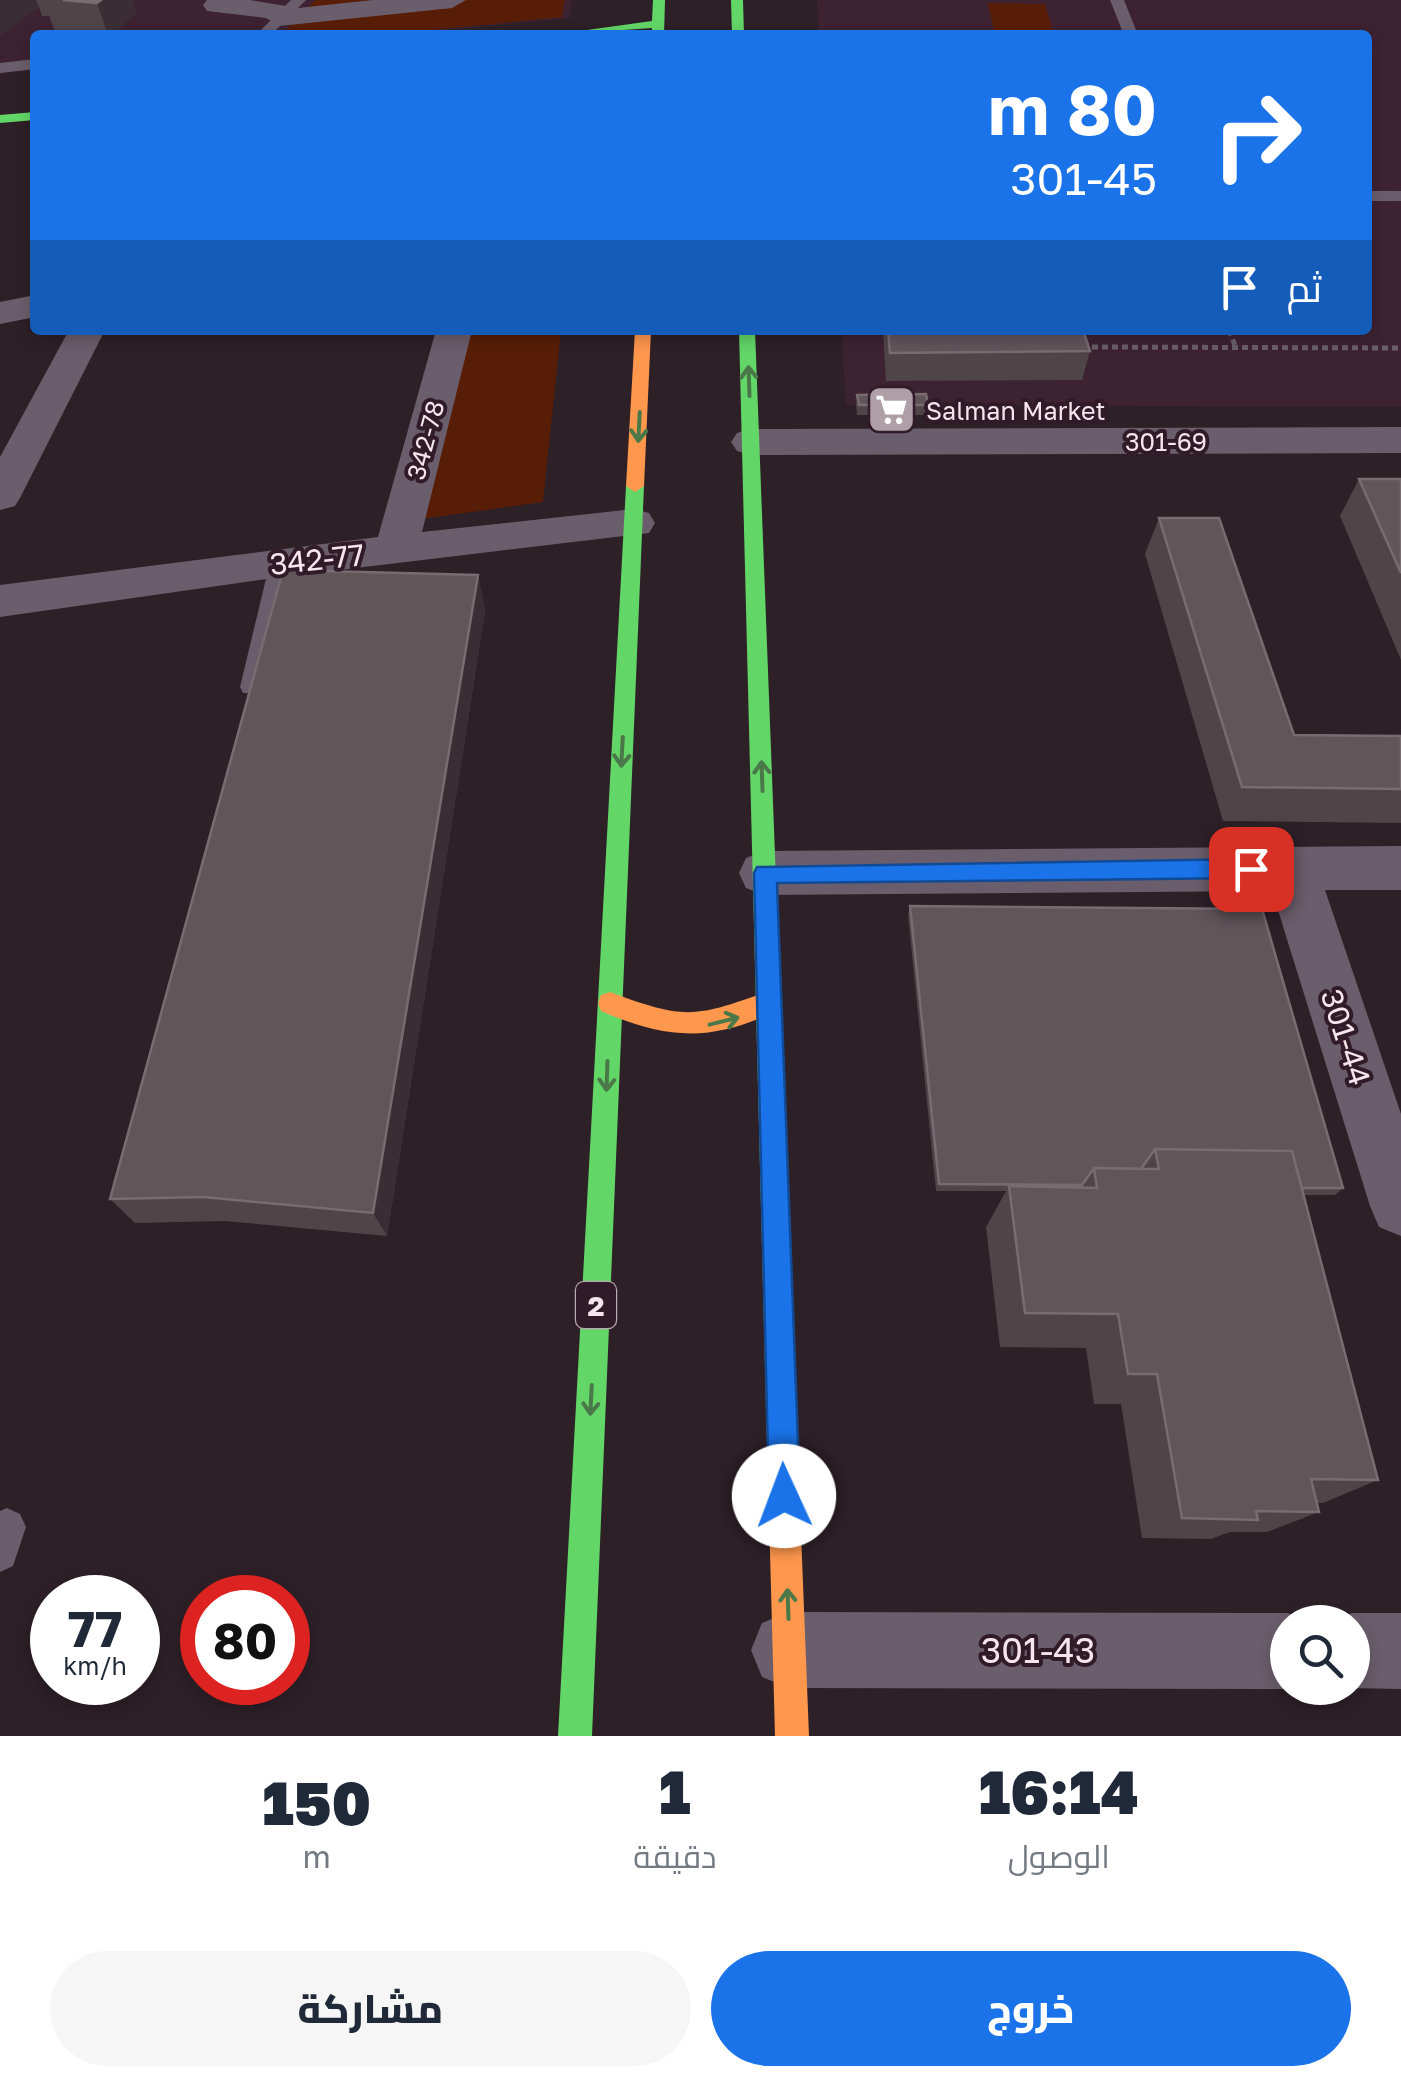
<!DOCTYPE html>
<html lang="ar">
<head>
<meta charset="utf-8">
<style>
  :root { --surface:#fff; --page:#f6f6f7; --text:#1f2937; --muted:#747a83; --accent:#1a73e8 }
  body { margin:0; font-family:"Golos Text",Cairo,sans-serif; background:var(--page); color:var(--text); direction:rtl; height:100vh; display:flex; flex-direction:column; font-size:38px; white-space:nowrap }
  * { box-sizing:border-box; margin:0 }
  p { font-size:32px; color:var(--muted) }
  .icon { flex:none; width:55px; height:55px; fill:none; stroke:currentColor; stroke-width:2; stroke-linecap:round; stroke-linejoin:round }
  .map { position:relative; height:1736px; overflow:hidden; direction:ltr }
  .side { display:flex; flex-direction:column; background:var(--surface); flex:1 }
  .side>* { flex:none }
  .hud { position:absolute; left:30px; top:30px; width:1342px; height:305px; border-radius:10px; box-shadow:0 5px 15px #0003; direction:rtl; background:#1a73e8; color:#fff; overflow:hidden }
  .fabs { position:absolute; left:1270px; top:1605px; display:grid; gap:20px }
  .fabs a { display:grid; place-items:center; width:100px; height:100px; border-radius:50%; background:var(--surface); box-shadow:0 5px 15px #0003; font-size:50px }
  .speed { position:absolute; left:30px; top:1575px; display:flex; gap:20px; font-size:50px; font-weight:700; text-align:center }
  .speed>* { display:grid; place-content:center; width:130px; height:130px; border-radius:50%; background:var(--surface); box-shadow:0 5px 15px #0003; line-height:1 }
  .speed small { font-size:25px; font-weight:400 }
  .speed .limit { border:15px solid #d22; background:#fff; color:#111 }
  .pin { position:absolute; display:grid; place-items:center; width:85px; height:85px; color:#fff; margin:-42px; border-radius:20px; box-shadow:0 5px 15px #0006 }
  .me { position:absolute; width:110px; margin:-55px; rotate:358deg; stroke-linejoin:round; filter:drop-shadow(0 0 8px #0008) }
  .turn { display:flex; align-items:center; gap:35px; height:210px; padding:0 50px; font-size:45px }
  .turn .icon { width:130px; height:130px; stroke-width:2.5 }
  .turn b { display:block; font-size:70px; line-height:85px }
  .then { display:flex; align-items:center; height:95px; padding:0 50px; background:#0003; gap:20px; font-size:38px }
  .eta { display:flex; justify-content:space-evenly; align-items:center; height:170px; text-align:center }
  .eta b { font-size:60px; font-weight:800; line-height:70px }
  .primary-button { display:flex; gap:20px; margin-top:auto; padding:20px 50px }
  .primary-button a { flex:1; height:115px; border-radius:60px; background:var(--accent); color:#fff; font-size:40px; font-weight:800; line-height:115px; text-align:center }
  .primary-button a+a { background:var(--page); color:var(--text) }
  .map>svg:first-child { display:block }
  .built { fill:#3d2231 }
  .green { fill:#581d07 }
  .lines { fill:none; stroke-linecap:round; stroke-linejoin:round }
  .path { stroke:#6a5f69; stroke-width:5; stroke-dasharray:6 4; stroke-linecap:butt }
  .lane { fill:#6b5e6c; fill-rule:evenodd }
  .street { fill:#6b5e6c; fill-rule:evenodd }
  .fast { fill:#63d668; fill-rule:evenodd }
  .slow { fill:#ff974d; fill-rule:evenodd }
  .wall { fill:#4f4448 }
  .shaded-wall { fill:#3a2e34 }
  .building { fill:#61555a; stroke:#786c71; stroke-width:2.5 }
  .oneway { stroke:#4a7848 }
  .route { fill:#1a73e8; stroke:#114b97; stroke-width:2.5 }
  .labels { text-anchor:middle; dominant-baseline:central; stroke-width:8; stroke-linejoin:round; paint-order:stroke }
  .far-poi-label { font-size:25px; fill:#f5e5ec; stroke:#321b28; text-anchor:start }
  .far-street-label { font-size:25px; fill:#f5e5ec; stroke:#321b28 }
  .shield { fill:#321b28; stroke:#baa8b1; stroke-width:2.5 }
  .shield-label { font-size:28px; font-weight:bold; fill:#f5e5ec }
  .street-label { font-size:30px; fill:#f5e5ec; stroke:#321b28 }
  .near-street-label { font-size:35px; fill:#f5e5ec; stroke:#321b28 }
</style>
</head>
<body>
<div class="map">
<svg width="1401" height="1736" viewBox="0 0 1401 1736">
  <rect width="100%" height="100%" fill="#2d2027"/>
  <path class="built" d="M0,0H572L570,18L396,35H35V70L0,74Z
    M817,0H1401V407L846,405L841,330H1368V35H819Z"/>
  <path class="green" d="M315,0H565L562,17L383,35H281Z
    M988,3L1045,4L1054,35H995Z
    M460,330H561L543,502L414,520Z"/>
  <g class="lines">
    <path class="path" d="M1229,330L1236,348
      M1092,347L1401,348"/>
    <path class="lane" d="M291,0H306L271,35H256Z
      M1110,0H1124L1138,35H1124Z
      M35,59V69L0,73V63Z
      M1368,191H1401V201H1368Z
      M281,554L292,562L264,687L261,693H243L240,687L270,562Z
      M7,1508L20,1514L26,1527L13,1566L0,1572V1511Z"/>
    <path class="street" d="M207,0H250L298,8L373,0H466L452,8L280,26L266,18L207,11L203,5Z
      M35,295V317L0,324V302Z
      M69,330H105L21,496L15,506L0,510V457Z
      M436,330H472L422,532L634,509L649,513L655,523L649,533L281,577L0,617V585L378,537Z
      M1401,427V453L751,455L737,451L731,442L737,433L751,429Z
      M1401,846V890H1325L1401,1114V1236L1379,1227L1370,1206L1272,891L765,895L746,888L739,873L746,858L765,851Z
      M789,1612L1288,1613L1310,1622H1288V1689L789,1688L762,1677L751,1650L762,1623Z
      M1352,1613H1401V1689L1349,1688H1352V1622H1330Z"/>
    <path class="fast" d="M653,0H665L664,35H652V28L551,35L652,21Z
      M731,0H743L744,35H732Z
      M35,112V120L0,123V115Z
      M739,330H755L796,1406L791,1416L781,1421L771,1416L766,1406Z
      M635,480L644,486L592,1736H558L626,486Z"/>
    <path class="slow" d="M635,330H651L644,486L635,492L626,486Z
      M769,991L778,994L781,1002L778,1010C712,1042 668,1040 601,1011L598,1003L601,995L610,992C685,1020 695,1018 769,991Z
      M781,1391L791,1396L796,1406L809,1736H775L766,1406L771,1396Z"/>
  </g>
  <path class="wall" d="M0,0H132L136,13L111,35H89L55,32L49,16H42L39,7L0,35Z
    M883,330H1083L1090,351L1082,380L886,381Z
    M857,395L928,405L926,415H857L856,405Z
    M1359,479H1401V660L1340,516Z
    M1159,518L1294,735L1401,736V823L1223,821L1145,554Z
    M478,575L485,611L387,1236L225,1221L135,1223L110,1199Z
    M910,906L1343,1188L1335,1195H1303L1378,1480L1323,1503H1317L1319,1512L1267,1532H1230L1211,1539L1142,1538L1121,1404H1094L1086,1348L1000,1347L986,1227L1006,1191H936L908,915Z"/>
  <path class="shaded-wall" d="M0,0H36L39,7L0,35Z
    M101,0H132L136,13L111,35H108L97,3Z
    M478,575L485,611L387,1236L373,1213Z"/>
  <path class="building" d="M63,0H101L97,3Z
    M888,330H1083L1090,351L890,353Z
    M926,394L928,405H859L857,395Z
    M1359,479H1401V573Z
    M1159,518H1219L1294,735L1401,736V789L1242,787Z
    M283,570L478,575L373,1213L204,1197L110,1199Z
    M910,906L1262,909L1343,1188H1302L1292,1151L1155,1149L1141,1169L1094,1168L1082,1185L939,1184Z
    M1155,1149L1292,1151L1378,1480L1311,1479L1319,1512L1256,1511L1258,1520L1182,1518L1157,1374H1128L1118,1314L1025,1313L1009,1186L1097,1188L1094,1168L1159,1169Z"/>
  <defs><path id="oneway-shaft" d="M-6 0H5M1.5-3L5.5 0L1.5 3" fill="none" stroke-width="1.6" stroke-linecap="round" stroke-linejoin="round" transform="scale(2.5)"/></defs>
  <g class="oneway">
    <use href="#oneway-shaft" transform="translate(749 381) rotate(-92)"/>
    <use href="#oneway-shaft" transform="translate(639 427) rotate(93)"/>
    <use href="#oneway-shaft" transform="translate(622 752) rotate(93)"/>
    <use href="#oneway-shaft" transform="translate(762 776) rotate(-92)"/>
    <use href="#oneway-shaft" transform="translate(724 1021) rotate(-14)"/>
    <use href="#oneway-shaft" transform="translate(607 1076) rotate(92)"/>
    <use href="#oneway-shaft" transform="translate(591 1400) rotate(93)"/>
    <use href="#oneway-shaft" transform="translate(788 1604) rotate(-92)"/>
  </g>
  <path class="route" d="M1251,859L1263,869L1251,878L777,883L800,1496L795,1507L784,1511L773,1507L769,1496L754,873L757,867Z"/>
  <defs>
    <symbol id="supermarket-square" viewBox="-11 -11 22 22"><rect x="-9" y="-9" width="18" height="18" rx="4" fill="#afa0a7" stroke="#321b28"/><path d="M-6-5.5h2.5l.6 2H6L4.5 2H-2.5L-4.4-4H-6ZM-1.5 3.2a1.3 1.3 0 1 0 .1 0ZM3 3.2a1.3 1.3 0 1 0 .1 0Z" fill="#fff"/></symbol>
  </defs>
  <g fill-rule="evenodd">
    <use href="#supermarket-square" x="864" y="382" width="55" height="55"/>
  </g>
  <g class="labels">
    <g class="far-poi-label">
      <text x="926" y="410">Salman Market</text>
    </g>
    <g class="far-street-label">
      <text transform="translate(425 440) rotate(-75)">342-78</text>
      <text x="1166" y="441">301-69</text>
    </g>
    <rect class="shield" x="576" y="1282" width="40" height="46" rx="8"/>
    <g class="shield-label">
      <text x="596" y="1305">2</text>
    </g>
    <g class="street-label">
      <text transform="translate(317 559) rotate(-6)">342-77</text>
      <text transform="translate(1346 1037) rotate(72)">301-44</text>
    </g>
    <g class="near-street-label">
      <text x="1038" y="1650">301-43</text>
    </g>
  </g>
</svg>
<div class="fabs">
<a><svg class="icon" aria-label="search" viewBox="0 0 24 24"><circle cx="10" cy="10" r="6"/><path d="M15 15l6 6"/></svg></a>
</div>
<div class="speed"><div>77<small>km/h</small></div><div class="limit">80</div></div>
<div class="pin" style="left:1251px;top:869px;background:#d93025"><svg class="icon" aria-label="arrive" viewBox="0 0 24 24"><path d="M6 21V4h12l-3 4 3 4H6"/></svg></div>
<svg class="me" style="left:784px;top:1496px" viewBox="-20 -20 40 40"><circle r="19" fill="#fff"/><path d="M0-13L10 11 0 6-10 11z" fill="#1a73e8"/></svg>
<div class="hud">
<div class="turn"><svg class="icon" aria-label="right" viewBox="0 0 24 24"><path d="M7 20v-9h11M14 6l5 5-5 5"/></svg><div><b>80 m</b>301-45</div></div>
<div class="then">ثم<svg class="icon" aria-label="arrive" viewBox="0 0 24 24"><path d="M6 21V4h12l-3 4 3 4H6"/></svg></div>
</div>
</div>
<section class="side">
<div class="eta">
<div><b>16:14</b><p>الوصول</p></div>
<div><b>1</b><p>دقيقة</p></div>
<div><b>150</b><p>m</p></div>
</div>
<div class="primary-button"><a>خروج</a><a>مشاركة</a></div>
</section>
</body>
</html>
